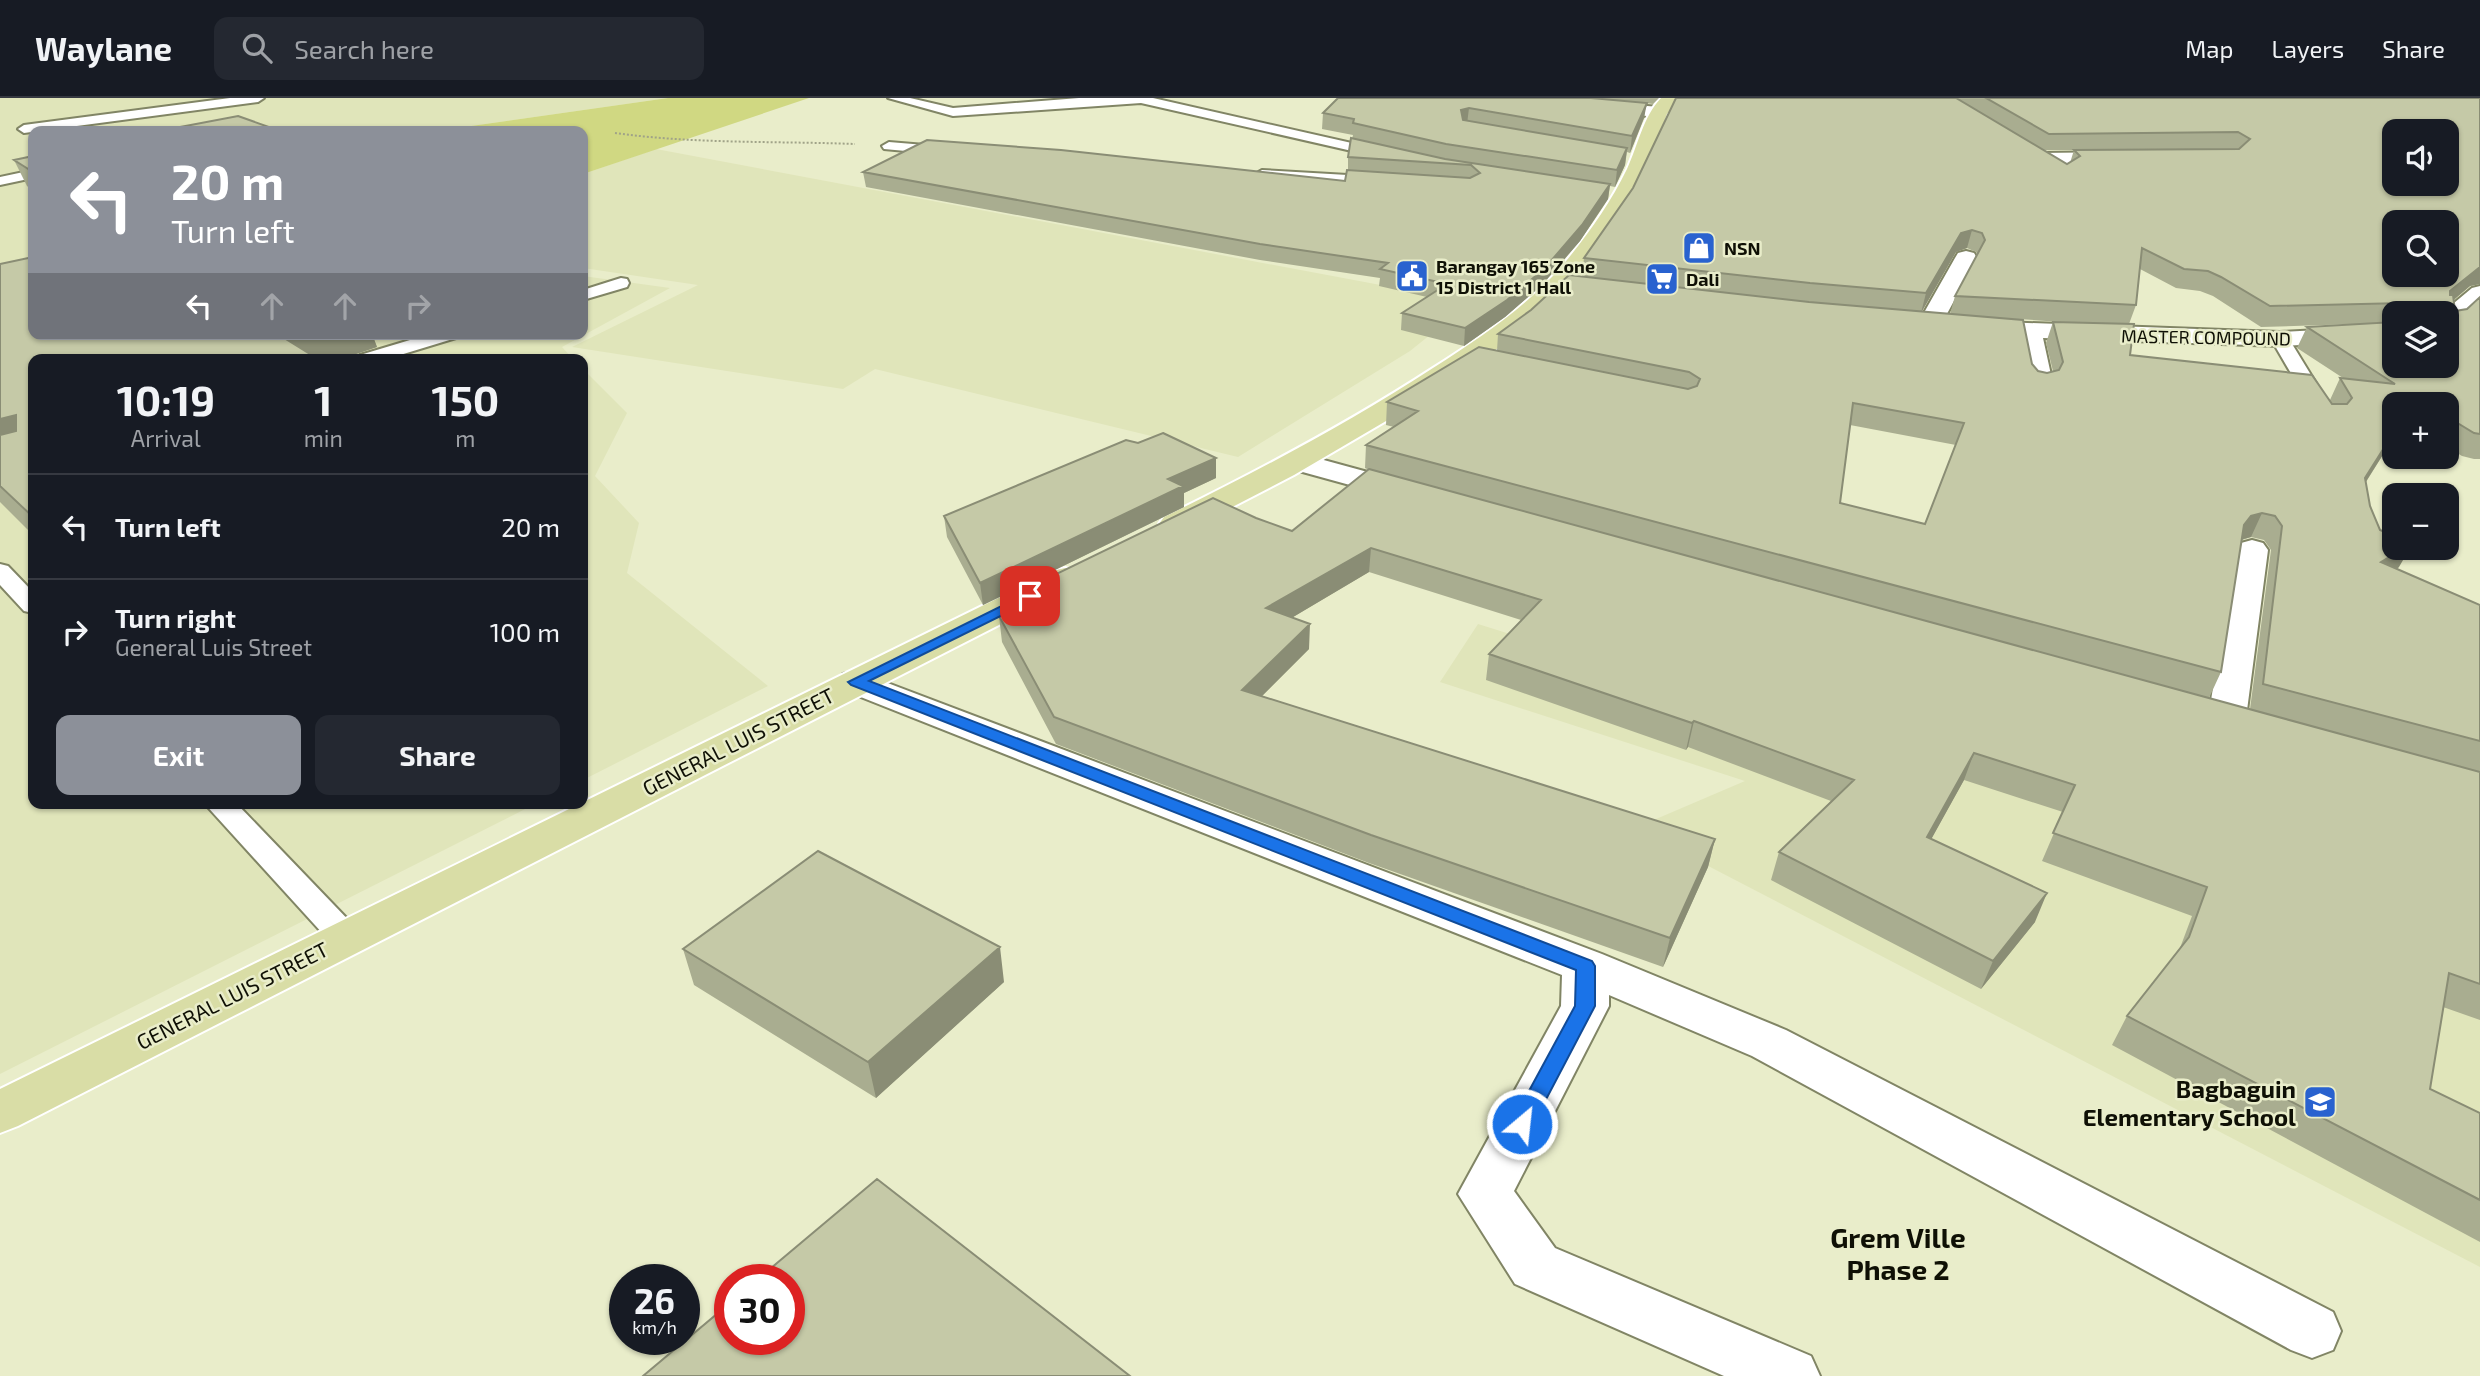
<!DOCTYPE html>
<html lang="en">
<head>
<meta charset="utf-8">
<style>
  :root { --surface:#171b24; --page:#242831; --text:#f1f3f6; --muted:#9ea1a6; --line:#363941; --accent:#8c9099 }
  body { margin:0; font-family:"Exo 2",sans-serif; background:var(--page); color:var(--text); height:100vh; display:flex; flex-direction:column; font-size:26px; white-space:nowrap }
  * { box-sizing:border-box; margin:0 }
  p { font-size:23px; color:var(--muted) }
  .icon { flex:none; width:38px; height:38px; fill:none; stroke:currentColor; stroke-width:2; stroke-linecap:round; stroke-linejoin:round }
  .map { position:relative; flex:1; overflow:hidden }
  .drawer { position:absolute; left:28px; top:256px; width:560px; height:455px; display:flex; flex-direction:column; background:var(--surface); border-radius:14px; box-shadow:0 2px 5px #0004 }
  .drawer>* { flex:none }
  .top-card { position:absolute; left:28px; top:28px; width:560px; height:214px; border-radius:14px; box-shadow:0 2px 5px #0004; background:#8c9099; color:#fff; overflow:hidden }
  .fabs { position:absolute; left:2382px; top:21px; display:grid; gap:14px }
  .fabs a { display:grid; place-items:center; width:77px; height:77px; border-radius:14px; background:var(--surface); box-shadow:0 2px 5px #0004; font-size:35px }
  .speed { position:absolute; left:609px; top:1166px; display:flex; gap:14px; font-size:35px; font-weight:700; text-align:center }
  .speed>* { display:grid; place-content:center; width:91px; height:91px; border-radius:50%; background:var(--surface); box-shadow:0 2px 5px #0004; line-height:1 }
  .speed small { font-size:18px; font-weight:400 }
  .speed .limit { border:10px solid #d22; background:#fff; color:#111 }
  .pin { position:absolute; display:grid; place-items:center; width:60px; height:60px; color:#fff; margin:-30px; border-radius:14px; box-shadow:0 4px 10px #0006 }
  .me { position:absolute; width:77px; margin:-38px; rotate:28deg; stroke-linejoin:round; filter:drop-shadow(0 0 5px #0008) }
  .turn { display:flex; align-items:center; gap:24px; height:147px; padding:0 28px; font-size:32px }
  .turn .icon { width:91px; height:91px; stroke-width:2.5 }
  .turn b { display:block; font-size:49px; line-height:60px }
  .lanes { display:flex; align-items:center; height:66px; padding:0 28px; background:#0003; justify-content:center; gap:35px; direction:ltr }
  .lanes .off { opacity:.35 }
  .eta { display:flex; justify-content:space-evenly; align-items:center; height:119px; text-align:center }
  .eta b { font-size:42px; font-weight:700; line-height:49px }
  .button { display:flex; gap:14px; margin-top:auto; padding:14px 28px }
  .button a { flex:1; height:80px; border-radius:14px; background:var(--accent); color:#fff; font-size:28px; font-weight:700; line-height:80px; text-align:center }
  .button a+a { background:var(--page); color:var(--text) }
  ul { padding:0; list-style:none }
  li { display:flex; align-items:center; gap:21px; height:105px; padding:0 28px; border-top:2px solid var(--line) }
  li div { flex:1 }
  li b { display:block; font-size:26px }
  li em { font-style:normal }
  header { display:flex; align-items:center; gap:42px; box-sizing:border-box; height:98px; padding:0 35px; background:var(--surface); border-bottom:2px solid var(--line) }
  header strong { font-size:33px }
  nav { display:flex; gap:38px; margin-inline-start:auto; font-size:24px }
  .search { width:490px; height:63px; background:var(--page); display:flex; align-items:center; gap:18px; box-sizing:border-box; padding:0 24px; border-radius:14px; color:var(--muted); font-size:26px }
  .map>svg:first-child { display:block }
  .built { fill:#e0e5ba }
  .green { fill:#d0d882 }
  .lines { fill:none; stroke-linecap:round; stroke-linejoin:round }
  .lane-casing { stroke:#818565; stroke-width:4 }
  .street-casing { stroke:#818565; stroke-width:4 }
  .secondary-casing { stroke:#818565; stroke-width:4 }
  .primary-casing { stroke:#fff; stroke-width:4 }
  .path { stroke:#a0a388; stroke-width:2; stroke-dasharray:2 2; stroke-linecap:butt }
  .lane { fill:#fff; fill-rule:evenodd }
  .street { fill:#fff; fill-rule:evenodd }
  .secondary { fill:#fff; fill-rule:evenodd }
  .primary { fill:#d9dda6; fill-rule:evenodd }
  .wall { fill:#a9ad90; fill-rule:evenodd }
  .shaded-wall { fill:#8a8d75 }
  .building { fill:#c5c9a7; stroke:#8a8d75; stroke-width:2; fill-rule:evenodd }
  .route { fill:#1a73e8; stroke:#114b97; stroke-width:2 }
  .labels { text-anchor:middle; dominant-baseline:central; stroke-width:5; stroke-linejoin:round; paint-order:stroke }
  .far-poi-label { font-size:18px; font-weight:bold; fill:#0f1005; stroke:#e9edca; text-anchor:start }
  .far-street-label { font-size:18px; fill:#0f1005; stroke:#e9edca }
  .street-label { font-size:21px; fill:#0f1005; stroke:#e9edca }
  .near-poi-label { font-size:24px; font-weight:bold; fill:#0f1005; stroke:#e9edca; text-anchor:end }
  .near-neighbourhood-label { font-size:28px; font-weight:bold; fill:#0f1005; stroke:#e9edca }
</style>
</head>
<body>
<header>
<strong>Waylane</strong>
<div class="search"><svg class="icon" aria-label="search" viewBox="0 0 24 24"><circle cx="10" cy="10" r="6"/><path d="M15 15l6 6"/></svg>Search here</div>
<nav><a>Map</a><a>Layers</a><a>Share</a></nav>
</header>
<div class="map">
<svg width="2480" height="1278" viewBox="0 0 2480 1278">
  <rect width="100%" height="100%" fill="#e9edca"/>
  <path class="built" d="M0,0H668L436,33H33V236H583V178L670,190L562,249L573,261H33V705H537L0,976Z
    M656,51L1471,204L1410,253L1238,359L875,271L843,291L572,249L698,187L583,170V76Z
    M583,271L627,315L595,378L639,425L627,475L768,588L583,682Z
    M1478,526L2480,838V1169L1635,730L1745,683L1440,584Z"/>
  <path class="green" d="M668,0H809L583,76V33H436Z"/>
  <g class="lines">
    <defs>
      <path id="lane" d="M230,0H264L258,4L24,35L18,31L24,27Z
        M888,0H910L953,10L1079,0H1153L1387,53L1394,57L1387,61L1141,5L953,18Z
        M889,44L949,49L956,53L949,57L884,51L882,48Z
        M33,72V80L0,87V79Z
        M1262,72L1382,79L1389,83L1382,87L1257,79L1255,76Z
        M621,180L627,181L629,185L627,189L583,202V192Z
        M430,236H459L456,240L387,261H358L360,257Z
        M2280,236L2289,241L2330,308L2327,312H2313L2310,308L2271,241Z
        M0,466L8,468L33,494V515L24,513L0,487Z
        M204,705H236L358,832L362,840L358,848L346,852L334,848Z"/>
      <path id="street" d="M2122,54L2129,56L2131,60L2129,64L2040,67L2031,61L2040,55Z
        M1966,153L1974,155L1977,160L1941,227L1938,232L1929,234L1920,232L1917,227L1955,160L1958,155Z
        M2480,188V207L2455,229L2446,231V215H2442L2472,190Z
        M1974,223L2280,234L2394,228V242L2280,248L2043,240L2053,286L2049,292L2040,294L2031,292L2027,286L2018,239L1965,235L1962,230L1965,225Z
        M1298,355L1419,388L1423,394L1419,400L1408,403L1288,370L1283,364L1288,358Z
        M2252,442L2263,445L2268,452L2246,620L2240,628L2227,631L2214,628L2208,620L2236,452L2241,445Z
        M856,573L1602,856L1786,932L2333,1214L2341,1233L2333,1252L2312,1260L2291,1252L1752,958L1609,897V908L1514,1093L1555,1150L1811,1258L1820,1278H1724L1515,1186L1458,1096L1561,908L1562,877L843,592L838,584L843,576Z"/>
      <path id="secondary" d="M1488,0H1555L1659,9L1668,14L1659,19L1496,5Z"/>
      <path id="primary" d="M1661,0H1680L1667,16L1647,69L1618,123L1577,177L1542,215L1493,254L1398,316L1294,377L1186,433L1175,435L1164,433L1159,426L1164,419C1256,374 1347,326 1433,270C1480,240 1525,210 1562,168C1587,138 1610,106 1627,71C1638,47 1643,19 1661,0Z
        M1065,470L1077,473L1082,480L1077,487L18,1028L0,1035V991L1053,473Z"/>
    </defs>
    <use href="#lane" class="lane-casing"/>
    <use href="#street" class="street-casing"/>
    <use href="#secondary" class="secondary-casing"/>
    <use href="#primary" class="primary-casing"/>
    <path class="path" d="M615,35C694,46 775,43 855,46"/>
    <use href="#lane" class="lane"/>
    <use href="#street" class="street"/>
    <use href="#secondary" class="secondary"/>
    <use href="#primary" class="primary"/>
  </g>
  <path class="wall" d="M1338,0H1659L1653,6L1646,5L1644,20L1630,55L1627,54L1625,67L1615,89L1610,88L1608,101L1580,143L1542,187L1505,219L1464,248L1401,232L1402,215L1427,199L1379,188L1380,180L1260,162L866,89L863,74L1345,83L1348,72V59L1353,37L1322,31L1323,15Z
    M1676,0H2480V186L2470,188L2454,202L2455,213L2467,211L2480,199V361H2474L2462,358L2446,348V306H2394V339L2366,384L2370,408L2380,432L2399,469L2397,471L2480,507V922L2443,909L2430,991L2480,1015V1144L2112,947L2127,918L2180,850L2192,818L2042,763L2063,714L1964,682L1931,741L2035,824L1981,891L1771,782L1779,754L1831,703L1688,649L1686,652L1486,582L1489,556L1521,522L1369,474L1293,519L1309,551L1262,598L1715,741L1708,769L1663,869L1369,765L1056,646L1002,544L999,518L1256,420L1292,433L1369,372L1365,370L1366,347L1394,329L1386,327L1387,304L1497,253L1498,236L1582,178L1584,160L1633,90ZM2044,52H2074L2070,65L2067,66ZM1967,150L1976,154L1977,156L1955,198L1950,216L1922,213L1956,154ZM2140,171L2176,190L2200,193L2213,198L2261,229L2355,226L2307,229L2297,250L2343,280H2340L2330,302L2130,257L2129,226L2136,207ZM2394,215H2446L2394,268ZM2019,221L2074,225L2053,224L2046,245L2053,273L2047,275L2038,273L2032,266ZM1850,327L1956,347L1925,426L1840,405ZM2251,439L2264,442L2271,452L2250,611L2209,600L2221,574L2242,442Z
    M33,58V93L27,88L14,62Z
    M0,166L33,236H372L377,249L341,261H33V437L0,404Z
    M1216,380L1184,395V409L983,507L947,439L944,418Z
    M683,851L1004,884L876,1000L694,887Z"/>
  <path class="shaded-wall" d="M1647,5L1644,20L1630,55L1632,38Z
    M1469,10L1467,26L1460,28L1461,12Z
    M1627,50L1625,67L1615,89L1617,72Z
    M1610,86L1608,101L1580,143L1542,187L1505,219L1464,248L1465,230Z
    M1972,132L1967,150L1956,154L1921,215L1926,195L1961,135Z
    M2480,169V186L2470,188L2440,213L2450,193Z
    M303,236H372L377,249L341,261H294L286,241Z
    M16,317L33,349L0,361V321Z
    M2394,334V339L2353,404L2365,380Z
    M1216,360V380L1184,395V409L983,507L980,485L1168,381Z
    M2262,415L2251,439L2240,442L2244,427L2251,418Z
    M1371,450L1369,474L1266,535V510Z
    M2404,450H2410L2399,469L2368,489L2381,464Z
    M1310,526L1309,551L1242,618V592Z
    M1694,623L1688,649L1686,652L1692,625Z
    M1974,655L1964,682L1917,767L1927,739Z
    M1715,741L1708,769L1663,869L1670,840Z
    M2047,795L2035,824L1981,891L1993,863Z
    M1000,849L1004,884L876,1000L868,964Z"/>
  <path class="building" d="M1338,0H1591L1647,5L1632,38L1469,10L1461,12L1463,22L1627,50L1617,72L1446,46L1353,25L1354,21L1323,15Z
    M1676,0H1956L2067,66L2080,58L2074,52L2239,51L2250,41L2238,34L2049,36L1986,0H2480V169L2450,193V197H2453L2455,213L2467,211L2480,199V336L2474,335L2446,318V306H2428L2416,299L2412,306H2394V334L2365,380L2370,408L2380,432L2394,438V450H2404L2381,464L2480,507V643L2263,586L2282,428L2275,418L2262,415L2251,418L2244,427L2221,574L1366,347L1418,313L1387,304L1479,249L1688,291L1697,288L1700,281L1689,274L1498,236L1531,212L1569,177L1809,204L2023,222L2032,266L2038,273L2047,275L2059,272L2063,264L2053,224L2134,226L2130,257L2312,277L2332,306H2347L2352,300L2340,280L2395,286L2307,229L2394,224V268H2446V215H2405L2406,208L2404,205L2270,208L2221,179L2208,173L2184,171L2142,150L2136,207L1955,198L1985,142L1982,135L1972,132L1961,135L1926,195L1810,185L1584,160L1633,90ZM2394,33H2446V86H2394ZM2394,124H2446V177H2394ZM1853,305L1964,325L1925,426L1840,405Z
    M238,18L280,33H159Z
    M1351,40L1445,61L1610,86L1582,127L1544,171L1507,202L1465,230L1402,215L1447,186L1380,171L1388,165L1260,146L863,74L927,42L1061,52L1345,83L1347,72L1470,80L1480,75L1471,67L1348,59Z
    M33,58V74L14,62Z
    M33,159V236H303L286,241L318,261H33V419L0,388V337L16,333V317L0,321V166Z
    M1163,335L1216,360L1168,381L1183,388L980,485L944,418L1126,342L1138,345Z
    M1369,371L2480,674V886L2449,875L2430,991L2480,1015V1102L2127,918L2189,839L2207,789L2053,735L2075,687L1974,655L1927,739L2047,795L1993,863L1779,754L1854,682L1694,623L1692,625L1489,556L1541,502L1371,450L1266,510L1310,526L1242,592L1715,741L1670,840L1371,737L1054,619L999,518L1050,479L1213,400L1256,420L1292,433Z
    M818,753L1000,849L868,964L683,851Z
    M877,1081L1130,1278H643L730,1205V1241H789V1181H758Z"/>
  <path class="route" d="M1030,494L1037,498L1035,501L869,583L1592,863L1595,868V908L1530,1032L1522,1034L1515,1032L1511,1026L1575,908L1576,872L851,587L848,584Z"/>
  <defs>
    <symbol id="shop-square" viewBox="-11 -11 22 22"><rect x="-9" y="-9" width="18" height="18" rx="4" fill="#2962cf" stroke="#e9edca"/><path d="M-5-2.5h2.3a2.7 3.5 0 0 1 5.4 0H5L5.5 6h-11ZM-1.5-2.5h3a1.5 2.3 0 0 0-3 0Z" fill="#fff"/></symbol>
    <symbol id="civic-square" viewBox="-11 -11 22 22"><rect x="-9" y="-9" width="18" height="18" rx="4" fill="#2962cf" stroke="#e9edca"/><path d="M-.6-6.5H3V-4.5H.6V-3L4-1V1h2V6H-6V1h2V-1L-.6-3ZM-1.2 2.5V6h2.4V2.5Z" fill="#fff"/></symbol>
    <symbol id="supermarket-square" viewBox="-11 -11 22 22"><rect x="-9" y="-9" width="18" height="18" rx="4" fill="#2962cf" stroke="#e9edca"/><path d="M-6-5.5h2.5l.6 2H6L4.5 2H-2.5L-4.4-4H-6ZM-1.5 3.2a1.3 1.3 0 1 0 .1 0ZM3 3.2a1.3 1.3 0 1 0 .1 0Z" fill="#fff"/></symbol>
    <symbol id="school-square" viewBox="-11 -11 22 22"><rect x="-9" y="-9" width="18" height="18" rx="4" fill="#2962cf" stroke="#e9edca"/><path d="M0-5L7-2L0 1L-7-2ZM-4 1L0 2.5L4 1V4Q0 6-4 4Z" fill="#fff"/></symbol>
  </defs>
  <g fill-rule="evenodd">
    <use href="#shop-square" x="1680" y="131" width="38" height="38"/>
    <use href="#civic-square" x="1393" y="159" width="38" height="38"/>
    <use href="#supermarket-square" x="1643" y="162" width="38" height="38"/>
    <use href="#school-square" x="2301" y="985" width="38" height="38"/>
  </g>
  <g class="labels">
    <g class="far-poi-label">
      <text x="1724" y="150">NSN</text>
      <text x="1436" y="168">Barangay 165 Zone<tspan x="1436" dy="21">15 District 1 Hall</tspan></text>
      <text x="1686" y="181">Dali</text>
    </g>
    <g class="far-street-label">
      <text transform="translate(2206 239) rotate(1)">MASTER COMPOUND</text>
    </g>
    <g class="street-label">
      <text transform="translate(738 643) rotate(-27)">GENERAL LUIS STREET</text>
      <text transform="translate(232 897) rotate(-27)">GENERAL LUIS STREET</text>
    </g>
    <g class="near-poi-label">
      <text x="2296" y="990">Bagbaguin<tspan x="2296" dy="28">Elementary School</tspan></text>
    </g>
    <g class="near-neighbourhood-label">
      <text x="1898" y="1139">Grem Ville<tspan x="1898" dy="32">Phase 2</tspan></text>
    </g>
  </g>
</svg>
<div class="fabs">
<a><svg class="icon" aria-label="sound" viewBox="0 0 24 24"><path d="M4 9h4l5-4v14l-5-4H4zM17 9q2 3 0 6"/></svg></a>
<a><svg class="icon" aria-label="search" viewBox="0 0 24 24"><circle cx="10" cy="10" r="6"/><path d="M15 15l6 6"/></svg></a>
<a><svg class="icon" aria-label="layers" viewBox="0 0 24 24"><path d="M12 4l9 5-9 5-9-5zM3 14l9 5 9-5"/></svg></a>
<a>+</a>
<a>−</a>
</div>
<div class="speed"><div>26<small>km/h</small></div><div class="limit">30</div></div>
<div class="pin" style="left:1030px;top:498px;background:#d93025"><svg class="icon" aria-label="arrive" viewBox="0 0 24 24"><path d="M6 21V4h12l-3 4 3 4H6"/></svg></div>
<svg class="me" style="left:1522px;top:1026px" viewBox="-20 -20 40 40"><circle r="17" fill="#1a73e8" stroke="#fff" stroke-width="3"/><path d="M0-11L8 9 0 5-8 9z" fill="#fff"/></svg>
<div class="top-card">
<div class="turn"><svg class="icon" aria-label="left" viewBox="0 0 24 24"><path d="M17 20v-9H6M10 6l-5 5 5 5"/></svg><div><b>20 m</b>Turn left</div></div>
<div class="lanes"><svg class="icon" aria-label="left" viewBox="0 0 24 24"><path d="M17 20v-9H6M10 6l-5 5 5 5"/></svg><svg class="icon off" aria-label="ahead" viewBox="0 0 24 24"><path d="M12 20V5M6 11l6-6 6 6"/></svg><svg class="icon off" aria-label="ahead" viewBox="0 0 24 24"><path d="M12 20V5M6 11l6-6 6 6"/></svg><svg class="icon off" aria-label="right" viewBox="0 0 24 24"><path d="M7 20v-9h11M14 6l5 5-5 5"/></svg></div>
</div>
<section class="drawer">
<div class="eta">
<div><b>10:19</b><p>Arrival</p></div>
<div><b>1</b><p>min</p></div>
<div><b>150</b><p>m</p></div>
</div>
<ul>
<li><svg class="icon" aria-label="left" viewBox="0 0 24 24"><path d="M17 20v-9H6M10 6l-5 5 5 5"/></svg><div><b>Turn left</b></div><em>20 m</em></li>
<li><svg class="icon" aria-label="right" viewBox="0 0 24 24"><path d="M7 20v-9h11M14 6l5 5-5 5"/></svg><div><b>Turn right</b><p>General Luis Street</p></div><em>100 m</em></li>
</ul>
<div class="button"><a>Exit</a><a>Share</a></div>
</section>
</div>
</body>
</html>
